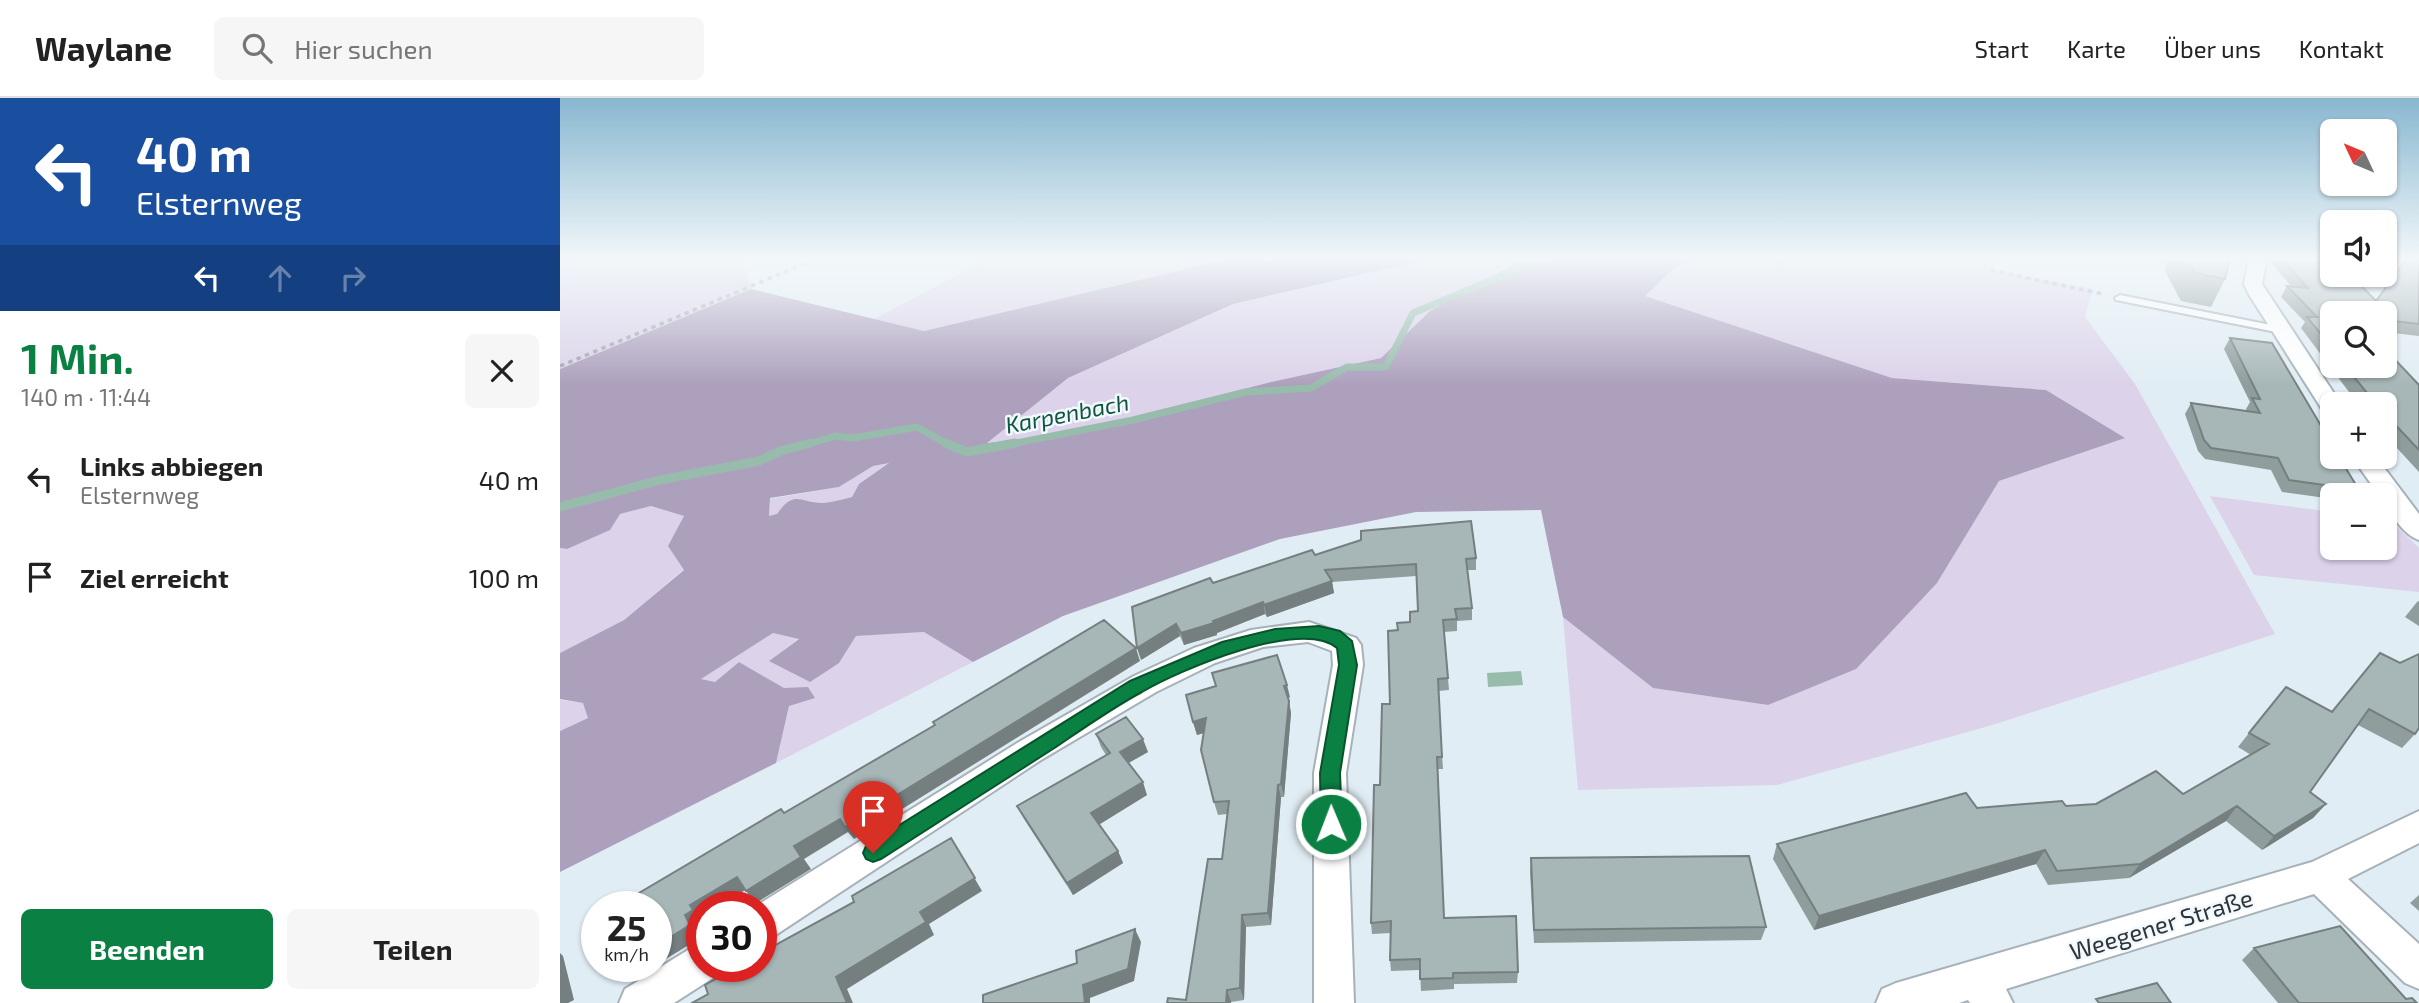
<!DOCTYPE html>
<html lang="de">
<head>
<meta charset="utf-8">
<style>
  :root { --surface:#fff; --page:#f6f6f6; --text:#222; --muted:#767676; --line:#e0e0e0; --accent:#0b8043 }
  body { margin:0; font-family:"Exo 2",sans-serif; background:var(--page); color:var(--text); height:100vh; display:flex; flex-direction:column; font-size:26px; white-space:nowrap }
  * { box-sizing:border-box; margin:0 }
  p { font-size:23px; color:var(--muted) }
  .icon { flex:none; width:38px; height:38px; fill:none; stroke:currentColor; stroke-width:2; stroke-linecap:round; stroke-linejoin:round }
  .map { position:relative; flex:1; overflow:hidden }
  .details { display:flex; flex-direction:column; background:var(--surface); width:560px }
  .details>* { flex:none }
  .guide { background:#1a4fa0; color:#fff; overflow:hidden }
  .needle { width:46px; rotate:314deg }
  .fabs { position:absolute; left:1760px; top:21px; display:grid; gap:14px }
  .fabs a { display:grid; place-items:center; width:77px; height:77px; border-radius:10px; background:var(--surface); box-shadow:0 2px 5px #0004; font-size:35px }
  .speed { position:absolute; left:21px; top:793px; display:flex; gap:14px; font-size:35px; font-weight:700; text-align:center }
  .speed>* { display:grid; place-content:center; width:91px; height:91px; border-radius:50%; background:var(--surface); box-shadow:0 2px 5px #0004; line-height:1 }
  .speed small { font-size:18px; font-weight:400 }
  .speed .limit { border:10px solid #d22; background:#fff; color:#111 }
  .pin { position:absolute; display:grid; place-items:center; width:60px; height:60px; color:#fff; margin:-72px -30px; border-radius:50% 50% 50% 0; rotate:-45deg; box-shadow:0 0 7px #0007 }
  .pin .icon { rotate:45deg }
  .me { position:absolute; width:77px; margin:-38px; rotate:359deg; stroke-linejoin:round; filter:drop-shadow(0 0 5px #0008) }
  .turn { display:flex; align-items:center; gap:24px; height:147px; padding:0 21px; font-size:32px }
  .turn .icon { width:91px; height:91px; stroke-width:2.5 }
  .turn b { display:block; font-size:49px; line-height:60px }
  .lanes { display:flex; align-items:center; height:66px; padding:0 21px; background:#0003; justify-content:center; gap:35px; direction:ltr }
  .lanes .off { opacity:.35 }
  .round { display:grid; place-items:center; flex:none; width:74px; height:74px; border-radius:10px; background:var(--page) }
  .headline { display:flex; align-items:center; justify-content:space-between; height:119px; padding:0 21px }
  h1 { font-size:42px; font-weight:700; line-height:52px; color:var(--accent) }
  .primary-button { display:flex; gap:14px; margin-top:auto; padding:14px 21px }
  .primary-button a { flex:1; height:80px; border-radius:10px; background:var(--accent); color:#fff; font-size:28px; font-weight:700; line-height:80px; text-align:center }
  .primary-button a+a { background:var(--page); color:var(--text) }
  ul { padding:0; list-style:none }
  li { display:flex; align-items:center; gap:21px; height:98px; padding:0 21px }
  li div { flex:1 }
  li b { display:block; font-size:26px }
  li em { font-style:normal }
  header { display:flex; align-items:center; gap:42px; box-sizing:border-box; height:98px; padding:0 35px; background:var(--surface); border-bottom:2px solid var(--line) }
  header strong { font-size:33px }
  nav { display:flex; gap:38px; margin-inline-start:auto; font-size:24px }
  .search { width:490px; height:63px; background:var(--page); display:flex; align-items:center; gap:18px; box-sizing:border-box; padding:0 24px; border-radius:10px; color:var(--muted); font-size:26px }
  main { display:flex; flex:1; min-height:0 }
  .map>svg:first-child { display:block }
  .green { fill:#dcd2e9 }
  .forest { fill:#ada0bd; fill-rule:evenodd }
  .water { fill:#98bcac }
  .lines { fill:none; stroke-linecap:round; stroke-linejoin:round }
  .stream-far1 { stroke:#98bcac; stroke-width:7 }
  .stream { stroke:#98bcac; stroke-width:9 }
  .service-casing { stroke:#a6b1b9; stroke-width:4 }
  .minor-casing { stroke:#a6b1b9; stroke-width:4 }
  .path { stroke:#9fa8ae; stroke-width:3.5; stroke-dasharray:4.5 4.5; stroke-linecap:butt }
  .service { fill:#fff; fill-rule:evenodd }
  .minor { fill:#fff; fill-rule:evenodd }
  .wall { fill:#909d9d }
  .shaded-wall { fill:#757f80 }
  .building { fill:#a7b6b7; stroke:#757f80; stroke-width:2 }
  .route { fill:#0b8043; stroke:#07532c; stroke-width:2 }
  .labels { text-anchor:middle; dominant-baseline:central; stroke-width:5; stroke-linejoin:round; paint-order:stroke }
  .water-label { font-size:23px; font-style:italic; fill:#10543e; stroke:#f2f9fe }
  .near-street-label { font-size:24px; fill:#2f3437; stroke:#f2f9fe }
</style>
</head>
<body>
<header>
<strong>Waylane</strong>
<div class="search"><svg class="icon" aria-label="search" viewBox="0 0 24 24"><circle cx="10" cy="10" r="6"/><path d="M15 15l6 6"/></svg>Hier suchen</div>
<nav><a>Start</a><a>Karte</a><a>Über uns</a><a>Kontakt</a></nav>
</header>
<main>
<section class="details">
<div class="guide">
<div class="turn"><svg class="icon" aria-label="left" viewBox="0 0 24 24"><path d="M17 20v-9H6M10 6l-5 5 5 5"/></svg><div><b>40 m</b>Elsternweg</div></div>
<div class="lanes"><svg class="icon" aria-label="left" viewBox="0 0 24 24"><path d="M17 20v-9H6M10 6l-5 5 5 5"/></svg><svg class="icon off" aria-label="ahead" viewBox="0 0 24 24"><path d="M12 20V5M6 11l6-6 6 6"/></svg><svg class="icon off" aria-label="right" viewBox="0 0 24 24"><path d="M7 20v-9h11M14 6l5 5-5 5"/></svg></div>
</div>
<div class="headline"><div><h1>1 Min.</h1><p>140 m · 11:44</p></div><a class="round"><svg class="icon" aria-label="close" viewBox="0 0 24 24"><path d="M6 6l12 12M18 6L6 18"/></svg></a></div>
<ul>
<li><svg class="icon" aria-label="left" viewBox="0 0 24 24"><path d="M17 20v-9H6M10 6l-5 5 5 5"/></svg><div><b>Links abbiegen</b><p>Elsternweg</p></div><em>40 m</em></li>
<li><svg class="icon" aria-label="arrive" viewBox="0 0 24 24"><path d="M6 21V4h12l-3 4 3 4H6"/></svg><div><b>Ziel erreicht</b></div><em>100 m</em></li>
</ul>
<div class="primary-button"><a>Beenden</a><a>Teilen</a></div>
</section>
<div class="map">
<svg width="1859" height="905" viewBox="0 0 1859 905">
  <rect width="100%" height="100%" fill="#e1edf4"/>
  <path class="green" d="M6,160H182L191,191L0,271V165Z
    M431,160H672L364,233L314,221Z
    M873,160H965L870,213L821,260L711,284L504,337L426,345L508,280L673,206Z
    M1139,160H1438L1431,172L1533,191L1525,219L1575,286L1715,536L1429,628L1217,687L1018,692L1003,519L1093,590L1208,607L1377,485L1439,383L1564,340L1486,292L1332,280L1084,198L1116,168Z
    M331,364L299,386L292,399C283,401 273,404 263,405C239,405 234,391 218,416L209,418L210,401L279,389L313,368Z
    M1650,398L1773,414V450H1825V421L1830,422L1859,450V494L1694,477Z
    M91,408L124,418L109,448L124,471L64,522L0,555V450L7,451L60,416Z
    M364,534L413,564L216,665L229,608L224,590L179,564L155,584L140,581L213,535L239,540L209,563L279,565L296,538Z
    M0,602L24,605L28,620L0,633Z"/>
  <path class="forest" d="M672,160H873L673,206L508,280L427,345L504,337L711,284L821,260L870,213L965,160H1138L1116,168L1085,198L1332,280L1486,292L1565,340L1439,383L1377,485L1296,571L1208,607L1093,590L1003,519L981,412L856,414L720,441L503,518L413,564L364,534L296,538L279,565L250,584L209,563L239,541L213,535L141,581L155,584L179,564L224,590L248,589L255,600L229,608L216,665L0,774V633L28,620L23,605L0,601V555L64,522L124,472L108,448L124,418L91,408L60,416L50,432L7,451L0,450V271L191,191L364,233ZM329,365L299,386L292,399C283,401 273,404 263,405C239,405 235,391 217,416L209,418L210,400L279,389L313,368Z"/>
  <path class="water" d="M961,573L963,587L928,589L927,575Z"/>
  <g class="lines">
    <path class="stream-far1" d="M244,347L276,338L293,340L357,329L389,347
      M446,347L573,322L686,294L751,290L787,269H826L853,215L985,160"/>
    <path class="stream" d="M385,345L407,354L455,345
      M0,409L100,382L199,363L220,353L251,345"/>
    <defs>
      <path id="service" d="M1560,197L1721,229L1726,232L1721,235L1556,202L1555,200Z"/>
      <path id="minor" d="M1689,160H1707L1702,186L1781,306H1773V318L1765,316L1688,195L1684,186Z
        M1792,359H1816L1859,416V442C1845,438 1825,412 1825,397H1819Z
        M749,524L796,540L801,547L803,567L786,675L794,905H754V675L773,567L772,553L748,544L703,549L655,565L596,594L481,662L214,838L201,843V808H196L459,644L574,578L634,550L691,532Z
        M1859,713V745L1788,781L1859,846V891L1845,885L1754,796L1446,891L1453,905H1410L1408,902L1399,905H1316L1322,891L1336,885L1752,764Z
        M142,847V868H160L156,878L114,905H59L65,891L128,852Z"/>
    </defs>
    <use href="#service" class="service-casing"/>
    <use href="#minor" class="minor-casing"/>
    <path class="path" d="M1431,172L1543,196
      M0,268L258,160"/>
    <use href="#service" class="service"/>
    <use href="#minor" class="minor"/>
  </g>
  <path class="wall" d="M1599,160H1670L1665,181L1651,209L1621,203L1605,173L1606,166L1597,164Z
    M1709,160H1773L1816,203L1859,160V238L1825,234V215H1773V268H1825L1859,287V374L1825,337V306H1798L1741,230L1745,224L1721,199L1727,188H1731L1709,163Z
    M1670,240L1799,392L1795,397H1773V401L1722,394L1711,372L1645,361L1638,353L1625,316L1631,305L1687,313L1686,311L1690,304L1664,251Z
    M755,457L916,460V472H907L912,510V522L897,523V533L884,534L889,592L878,593L883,671H878L884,820L958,874L957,885L894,886V891L861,893L860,872L831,873L830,862L831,835L812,836L811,825L820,687L838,532L850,524L858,513L856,478L772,484L774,495L707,519L705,516L657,535V537L624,547L620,538L581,562L653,485Z
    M1859,503V528L1845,519L1857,504Z
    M1820,555L1855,636L1842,650L1798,627L1750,694L1766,706L1753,720L1702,752L1666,723L1569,780L1488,787L1476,766L1254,832L1213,761L1217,746L1417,710L1506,708L1536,706L1623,696L1691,657L1678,649L1689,635L1772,614Z
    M656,588L730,599L728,600L731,615L724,699H721L711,827L686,829L684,902L671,904V905H607L626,902L662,761L667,716L658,717L654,704L644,635L637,637L633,624Z
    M536,636L588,654L568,665L587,697L539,726L558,753L563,765L513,797L464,721L457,708L546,657L541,649Z
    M971,760L1206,829L1201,842L974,845L970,774Z
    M1859,797V813L1850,805Z
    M1694,850L1846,901L1857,905H1718L1682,862Z"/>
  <path class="shaded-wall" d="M772,483L774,495L707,519L704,507Z
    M703,504L705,516L657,535V537L624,547L621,535Z
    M616,526L620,538L581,562L577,550Z
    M576,550L580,563L294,741L288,734L244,761L251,771L196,805L186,793L234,748Z
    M727,587L730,599L726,600L724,588Z
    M729,603L731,615L724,699L721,686Z
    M646,620L650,633L637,637L633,624Z
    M583,641L588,654L565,667L560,654Z
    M583,684L587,697L537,728L531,715Z
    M718,687L721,699L711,827L708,815Z
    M1766,706L1753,720L1702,752L1714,738Z
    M1677,708L1666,723L1569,780L1580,766Z
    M391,740L422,793L369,826L374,837L287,891L293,905H287L276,879L360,814Z
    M1485,752L1476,766L1254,832L1259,818Z
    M558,753L563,765L513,797L507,785Z
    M177,779L187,791L158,808H142V826L136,829L142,839L96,867V848L125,817L130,807Z
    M682,817L686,829L684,902L680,890Z
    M575,831L581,844L574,883L530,900V905H525L523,887Z
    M0,855L3,858L14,902L8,905H0Z
    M62,868H95L78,879L69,870L66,872Z
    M667,892L671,904V905H666Z"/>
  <path class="building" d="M1626,160H1670L1665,181L1635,175Z
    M1721,160H1773V177H1791L1816,203L1847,160H1859V226L1825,222V215H1773V251L1747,219H1757L1727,188L1748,190Z
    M1670,240L1712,245L1773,348V359H1779L1799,392L1729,382L1718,360L1651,350L1644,342L1631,305L1700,315L1692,300L1700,301Z
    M1825,251L1859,287V352L1825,316V306H1816L1785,268H1825Z
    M911,423L916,460L906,461L912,510L895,511L897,521L883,522L888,580L878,581L882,659H877L884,820L956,818L958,874L893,875V880L860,881V861L830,862L831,823L811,825L814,687H820L822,606H830L828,533L838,532L837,525L850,524V514L858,513L856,466L765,472L772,483L704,507L703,504L653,523L654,525L621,535L616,526L577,550L572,509L650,480L653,485L752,452L755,457L801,442V433Z
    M544,522L576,550L285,729L280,721L234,748L241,759L186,793L177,779L130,807L133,812L125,817L130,827L96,848V808H57L221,711L224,715L375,627L373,624Z
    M1820,555L1840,565L1859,556V630L1855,636L1809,611L1750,694L1766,706L1714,738L1677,708L1580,766L1497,773L1485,752L1259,818L1217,746L1406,695L1417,710L1502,703L1506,708L1536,706L1596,673L1623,696L1709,646L1689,635L1726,589L1772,614Z
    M717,557L727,587L724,588L729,603L721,686L718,687L708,815L682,817L680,890L667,892L666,905H607L608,900L626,902L648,761H662L669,703L654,704L641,652L646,620L633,624L626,597L656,588L652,575Z
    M566,619L583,641L560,654L583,684L531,715L558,753L507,785L457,708L550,655L536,636Z
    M391,740L415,780L360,814L366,824L276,879L287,905H132L148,896L145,887L179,868H201V855L294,804L292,798Z
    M1189,758L1206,829L974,832L971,760Z
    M1780,828L1846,901L1852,900L1857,905H1739L1694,850Z
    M575,831L568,871L523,887L525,905H423V897L517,865L516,853Z
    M1597,885L1611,905H1539L1536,901Z"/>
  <linearGradient id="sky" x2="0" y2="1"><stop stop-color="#88b7d0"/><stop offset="0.56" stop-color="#f2f7fa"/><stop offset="1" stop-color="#f2f7fa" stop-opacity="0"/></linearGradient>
  <rect width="1859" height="287" fill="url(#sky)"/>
  <path class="route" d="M759,528L780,533L792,543L797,567L780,675L782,726L779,732L771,735L764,732L761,726L760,675L779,567L777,550C741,520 619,572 582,594C552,610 524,630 496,649C438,686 379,724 321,761L313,764L306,761L303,755L306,748L570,583L662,544L715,531Z"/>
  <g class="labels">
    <g class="water-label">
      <text transform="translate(507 315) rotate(-11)">Karpenbach</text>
    </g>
    <g class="near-street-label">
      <text transform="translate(1601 826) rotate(-17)">Weegener Straße</text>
    </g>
  </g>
</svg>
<div class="fabs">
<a><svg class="needle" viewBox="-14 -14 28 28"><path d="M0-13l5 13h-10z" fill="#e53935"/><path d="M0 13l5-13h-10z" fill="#767676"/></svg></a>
<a><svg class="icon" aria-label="sound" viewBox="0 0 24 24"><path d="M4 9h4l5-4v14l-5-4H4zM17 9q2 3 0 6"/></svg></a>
<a><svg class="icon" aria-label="search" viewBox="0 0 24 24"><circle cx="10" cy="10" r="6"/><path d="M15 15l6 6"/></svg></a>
<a>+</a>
<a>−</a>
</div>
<div class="speed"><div>25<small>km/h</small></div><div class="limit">30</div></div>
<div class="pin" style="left:313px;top:755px;background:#d93025"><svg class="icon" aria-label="arrive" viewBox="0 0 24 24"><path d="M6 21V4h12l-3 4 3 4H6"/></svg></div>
<svg class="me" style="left:771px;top:726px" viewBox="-20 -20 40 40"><circle r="17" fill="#0b8043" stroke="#fff" stroke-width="3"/><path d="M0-11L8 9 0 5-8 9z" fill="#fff"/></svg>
</div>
</main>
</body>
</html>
